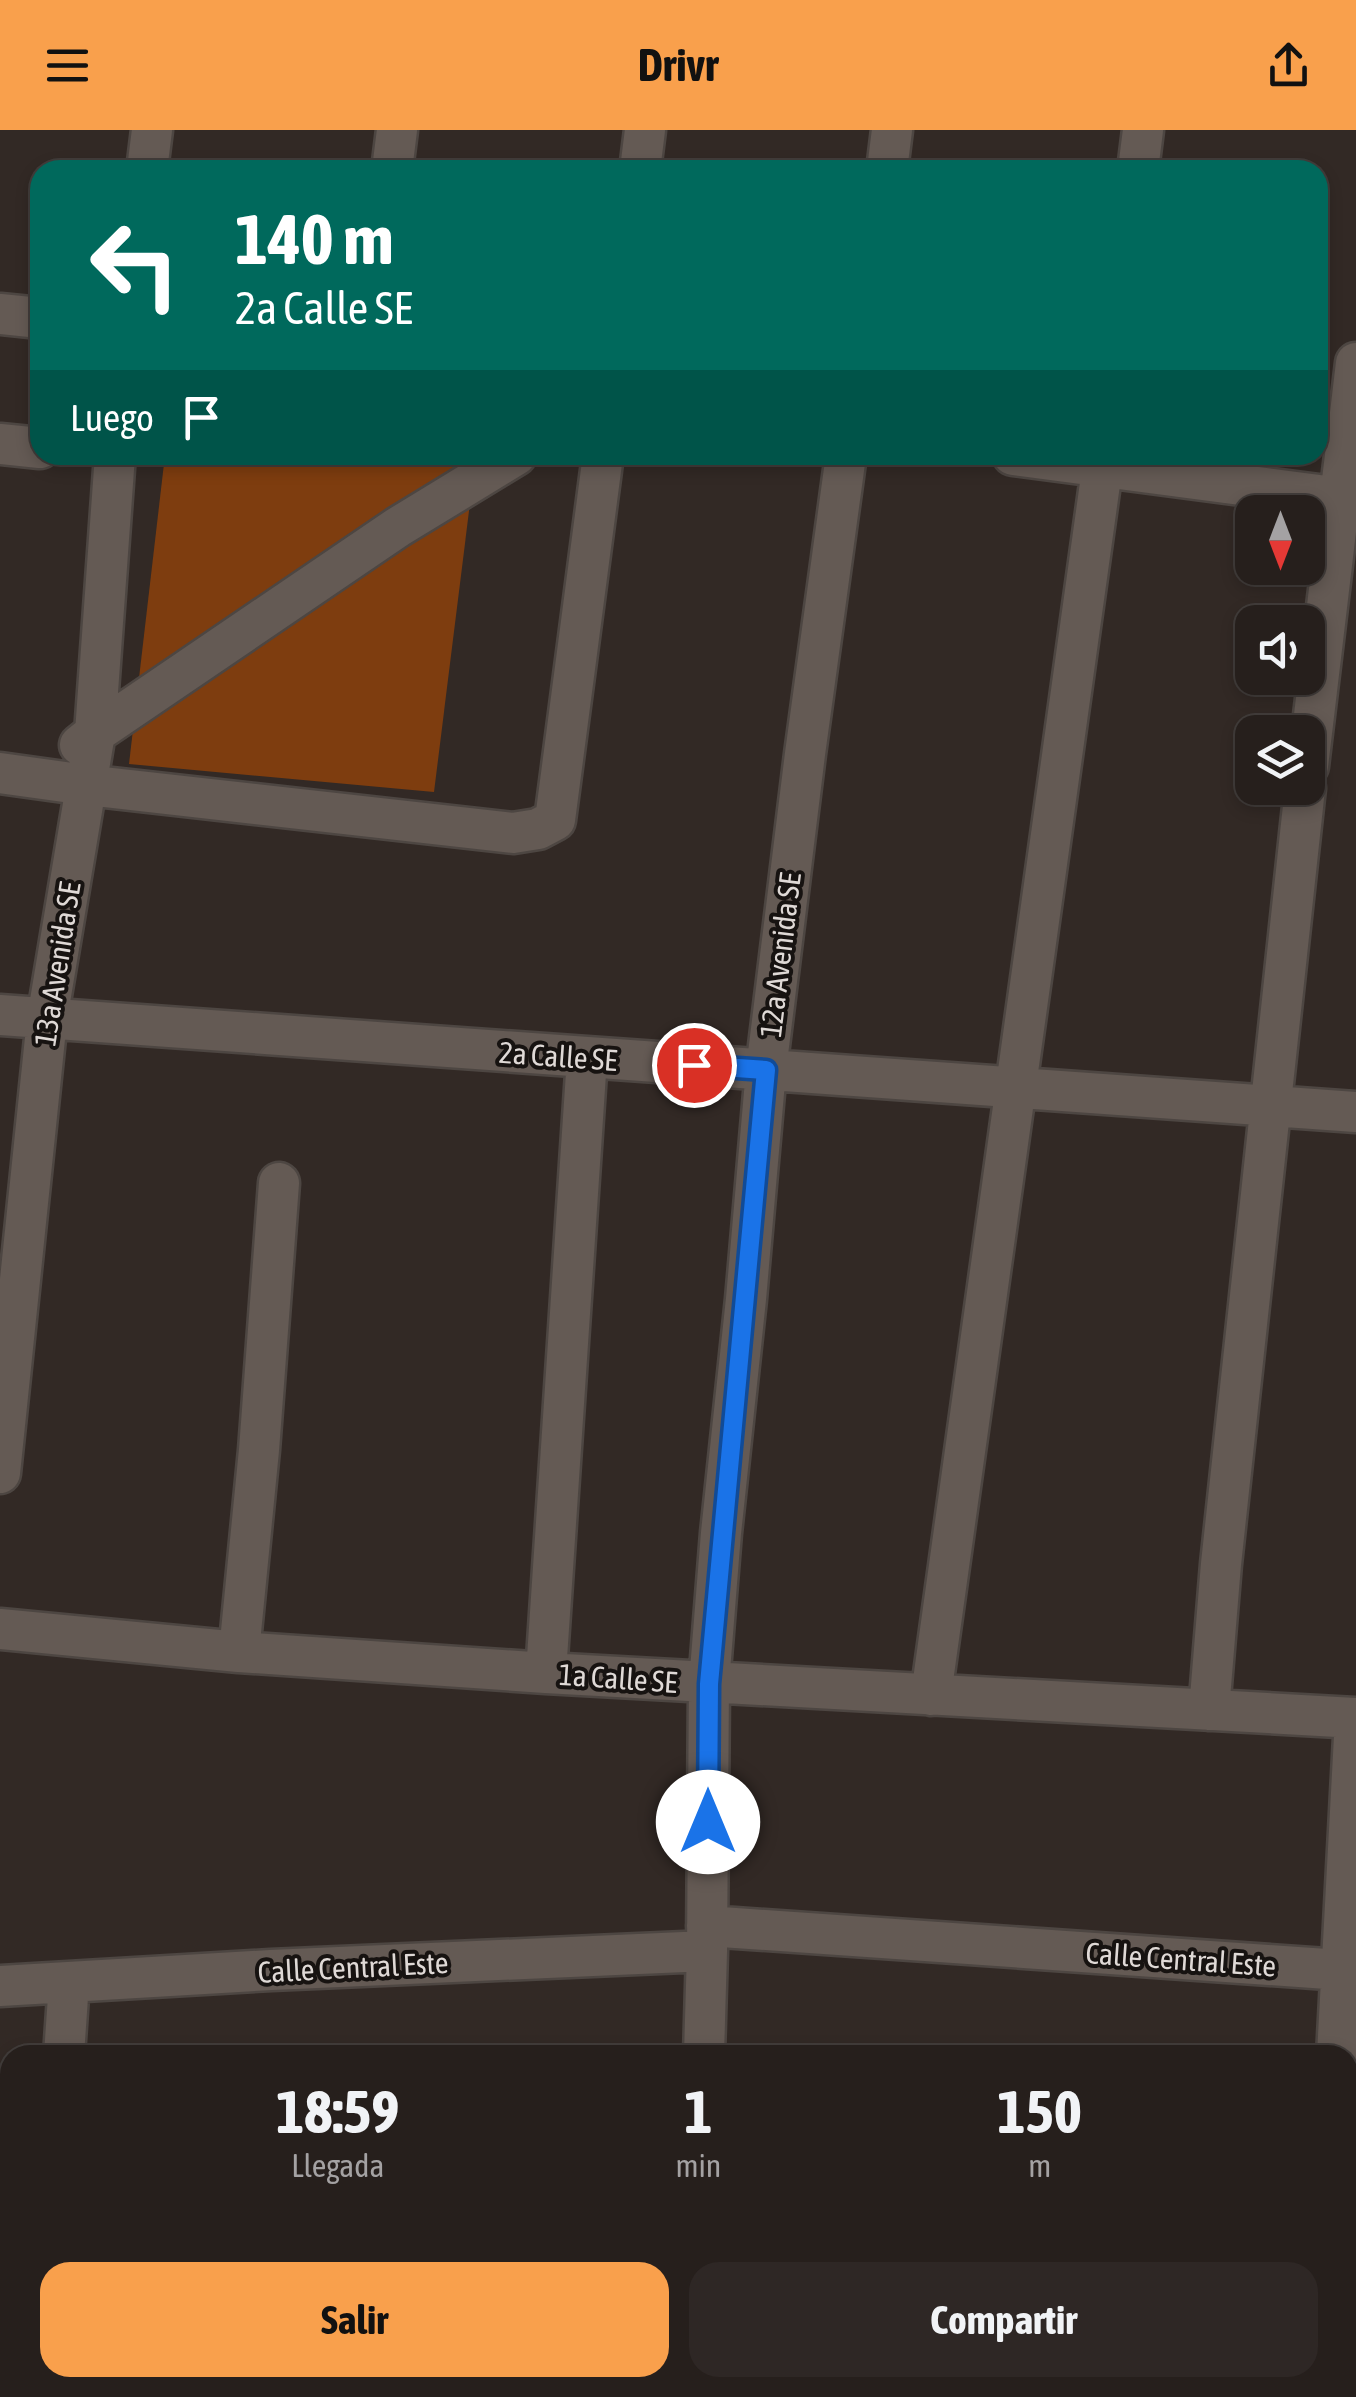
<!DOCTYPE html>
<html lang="es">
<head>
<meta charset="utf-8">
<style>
  :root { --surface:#261f1c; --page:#2e2725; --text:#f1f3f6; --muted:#a4a2a3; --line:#423d3b; --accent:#f9a04c }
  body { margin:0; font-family:"Asap Condensed",sans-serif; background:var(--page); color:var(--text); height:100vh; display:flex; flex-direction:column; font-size:38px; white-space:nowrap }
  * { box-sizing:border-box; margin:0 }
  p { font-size:32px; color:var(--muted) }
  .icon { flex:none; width:55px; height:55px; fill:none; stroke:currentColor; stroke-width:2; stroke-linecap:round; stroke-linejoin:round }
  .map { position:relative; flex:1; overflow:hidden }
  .sheet { position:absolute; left:0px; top:1915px; width:1358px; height:352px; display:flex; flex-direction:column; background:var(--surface); border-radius:30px 30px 0 0; box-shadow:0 5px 15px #0003,0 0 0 2px var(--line) }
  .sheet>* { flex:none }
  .guide { position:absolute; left:30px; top:30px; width:1298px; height:305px; border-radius:30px; box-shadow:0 5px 15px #0003,0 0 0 2px var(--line); background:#00695c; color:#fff; overflow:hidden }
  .needle { width:65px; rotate:180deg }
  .fabs { position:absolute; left:1235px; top:365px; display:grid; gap:20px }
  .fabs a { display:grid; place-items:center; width:90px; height:90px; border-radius:20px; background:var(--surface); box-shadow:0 5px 15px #0003,0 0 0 2px var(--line); font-size:50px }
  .pin { position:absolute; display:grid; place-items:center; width:85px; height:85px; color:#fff; margin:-42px; border:5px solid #fff; border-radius:50%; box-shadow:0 2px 10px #0007 }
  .me { position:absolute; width:110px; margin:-55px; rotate:0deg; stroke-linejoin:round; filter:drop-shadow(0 0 8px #0008) }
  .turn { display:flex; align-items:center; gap:35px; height:210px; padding:0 40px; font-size:45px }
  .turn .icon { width:130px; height:130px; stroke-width:2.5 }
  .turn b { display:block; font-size:70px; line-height:85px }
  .then { display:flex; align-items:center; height:95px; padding:0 40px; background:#0003; gap:20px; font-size:38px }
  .eta { display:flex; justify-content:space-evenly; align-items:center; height:170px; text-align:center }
  .eta b { font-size:60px; font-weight:700; line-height:70px }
  .action { display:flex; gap:20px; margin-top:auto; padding:20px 40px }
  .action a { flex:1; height:115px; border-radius:30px; background:var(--accent); color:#111; font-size:40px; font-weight:700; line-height:115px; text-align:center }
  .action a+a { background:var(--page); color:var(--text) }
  header { display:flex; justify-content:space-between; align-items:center; height:130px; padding:0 40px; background:var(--accent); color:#111; font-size:45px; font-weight:700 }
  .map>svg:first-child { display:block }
  .green { fill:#7e3d0f }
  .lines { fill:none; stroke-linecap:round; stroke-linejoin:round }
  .minor-casing { stroke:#4d4642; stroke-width:45 }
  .minor { stroke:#645a54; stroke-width:40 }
  .route-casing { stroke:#114b97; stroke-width:25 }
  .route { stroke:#1a73e8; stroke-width:18 }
  .labels { text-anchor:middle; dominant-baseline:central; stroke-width:8; stroke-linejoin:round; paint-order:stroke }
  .street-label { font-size:30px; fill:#dfd9d6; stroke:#171311 }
</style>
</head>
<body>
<header><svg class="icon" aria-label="menu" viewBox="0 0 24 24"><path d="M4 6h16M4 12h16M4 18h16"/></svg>Drivr<svg class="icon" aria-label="share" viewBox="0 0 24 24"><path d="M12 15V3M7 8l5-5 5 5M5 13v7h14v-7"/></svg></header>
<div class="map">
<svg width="1356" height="2267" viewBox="0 0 1356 2267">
  <rect width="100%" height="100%" fill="#322925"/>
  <path class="green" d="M165,325H476L434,662L129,634Z"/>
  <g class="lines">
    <defs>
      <path id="minor" d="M147,40L152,0
        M392,40L397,0
        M640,40L645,0
        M887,40L892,0
        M1138,40L1143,0
        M0,184L40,188
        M0,314L40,318
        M1013,325L1356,370
        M80,615L95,603L398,397L516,325
        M1308,636L1356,233
        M0,643L86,655L513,703L538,699L555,690L603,325
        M0,885L1356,982
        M0,1343L47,889L95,603L115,325
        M0,1499L239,1522L546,1543L1356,1588
        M239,1522L259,1320L279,1053
        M546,1543L587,928
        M931,1565L1104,325
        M1209,1580L1221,1434L1305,658
        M707,1796L1356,1841
        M0,1856L271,1840L707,1821
        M64,1925L69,1852
        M704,1925L707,1821L709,1553L721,1403L746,1169L766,940L805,624L846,325
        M1337,1925L1355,1588
        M1348,2080H1356
        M705,2258L706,2267
        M38,2267L39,2258
        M1316,2267L1317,2258"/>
    </defs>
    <use href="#minor" class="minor-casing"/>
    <use href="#minor" class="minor"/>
  </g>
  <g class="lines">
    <defs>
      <path id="route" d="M694,935L766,940L709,1554L708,1692"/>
    </defs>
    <use href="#route" class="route-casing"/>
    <use href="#route" class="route"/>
  </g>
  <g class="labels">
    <g class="street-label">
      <text transform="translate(780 825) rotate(-83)">12a Avenida SE</text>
      <text transform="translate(57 834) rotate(-81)">13a Avenida SE</text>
      <text transform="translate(558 926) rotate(4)">2a Calle SE</text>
      <text transform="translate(618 1548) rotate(4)">1a Calle SE</text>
      <text transform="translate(1181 1829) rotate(4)">Calle Central Este</text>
      <text transform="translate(353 1837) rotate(-3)">Calle Central Este</text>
    </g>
  </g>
</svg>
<div class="fabs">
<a><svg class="needle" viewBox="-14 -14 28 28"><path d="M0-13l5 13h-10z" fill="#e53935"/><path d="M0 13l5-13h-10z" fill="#a4a2a3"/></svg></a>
<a><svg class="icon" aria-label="sound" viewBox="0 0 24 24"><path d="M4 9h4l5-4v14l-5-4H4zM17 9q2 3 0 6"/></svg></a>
<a><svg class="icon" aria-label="layers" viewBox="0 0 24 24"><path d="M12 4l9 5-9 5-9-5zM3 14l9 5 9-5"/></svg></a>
</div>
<div class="pin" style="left:694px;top:935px;background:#d93025"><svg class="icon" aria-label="arrive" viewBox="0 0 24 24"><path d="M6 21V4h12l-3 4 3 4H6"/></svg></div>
<svg class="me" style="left:708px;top:1692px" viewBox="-20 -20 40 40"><circle r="19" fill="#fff"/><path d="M0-13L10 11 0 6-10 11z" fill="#1a73e8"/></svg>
<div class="guide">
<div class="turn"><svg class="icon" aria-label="left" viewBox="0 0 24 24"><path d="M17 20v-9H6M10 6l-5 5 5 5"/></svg><div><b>140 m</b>2a Calle SE</div></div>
<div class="then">Luego<svg class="icon" aria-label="arrive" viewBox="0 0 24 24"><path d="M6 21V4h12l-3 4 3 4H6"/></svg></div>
</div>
<section class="sheet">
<div class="eta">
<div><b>18:59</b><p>Llegada</p></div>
<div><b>1</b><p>min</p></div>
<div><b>150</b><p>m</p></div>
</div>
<div class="action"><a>Salir</a><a>Compartir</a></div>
</section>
</div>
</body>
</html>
